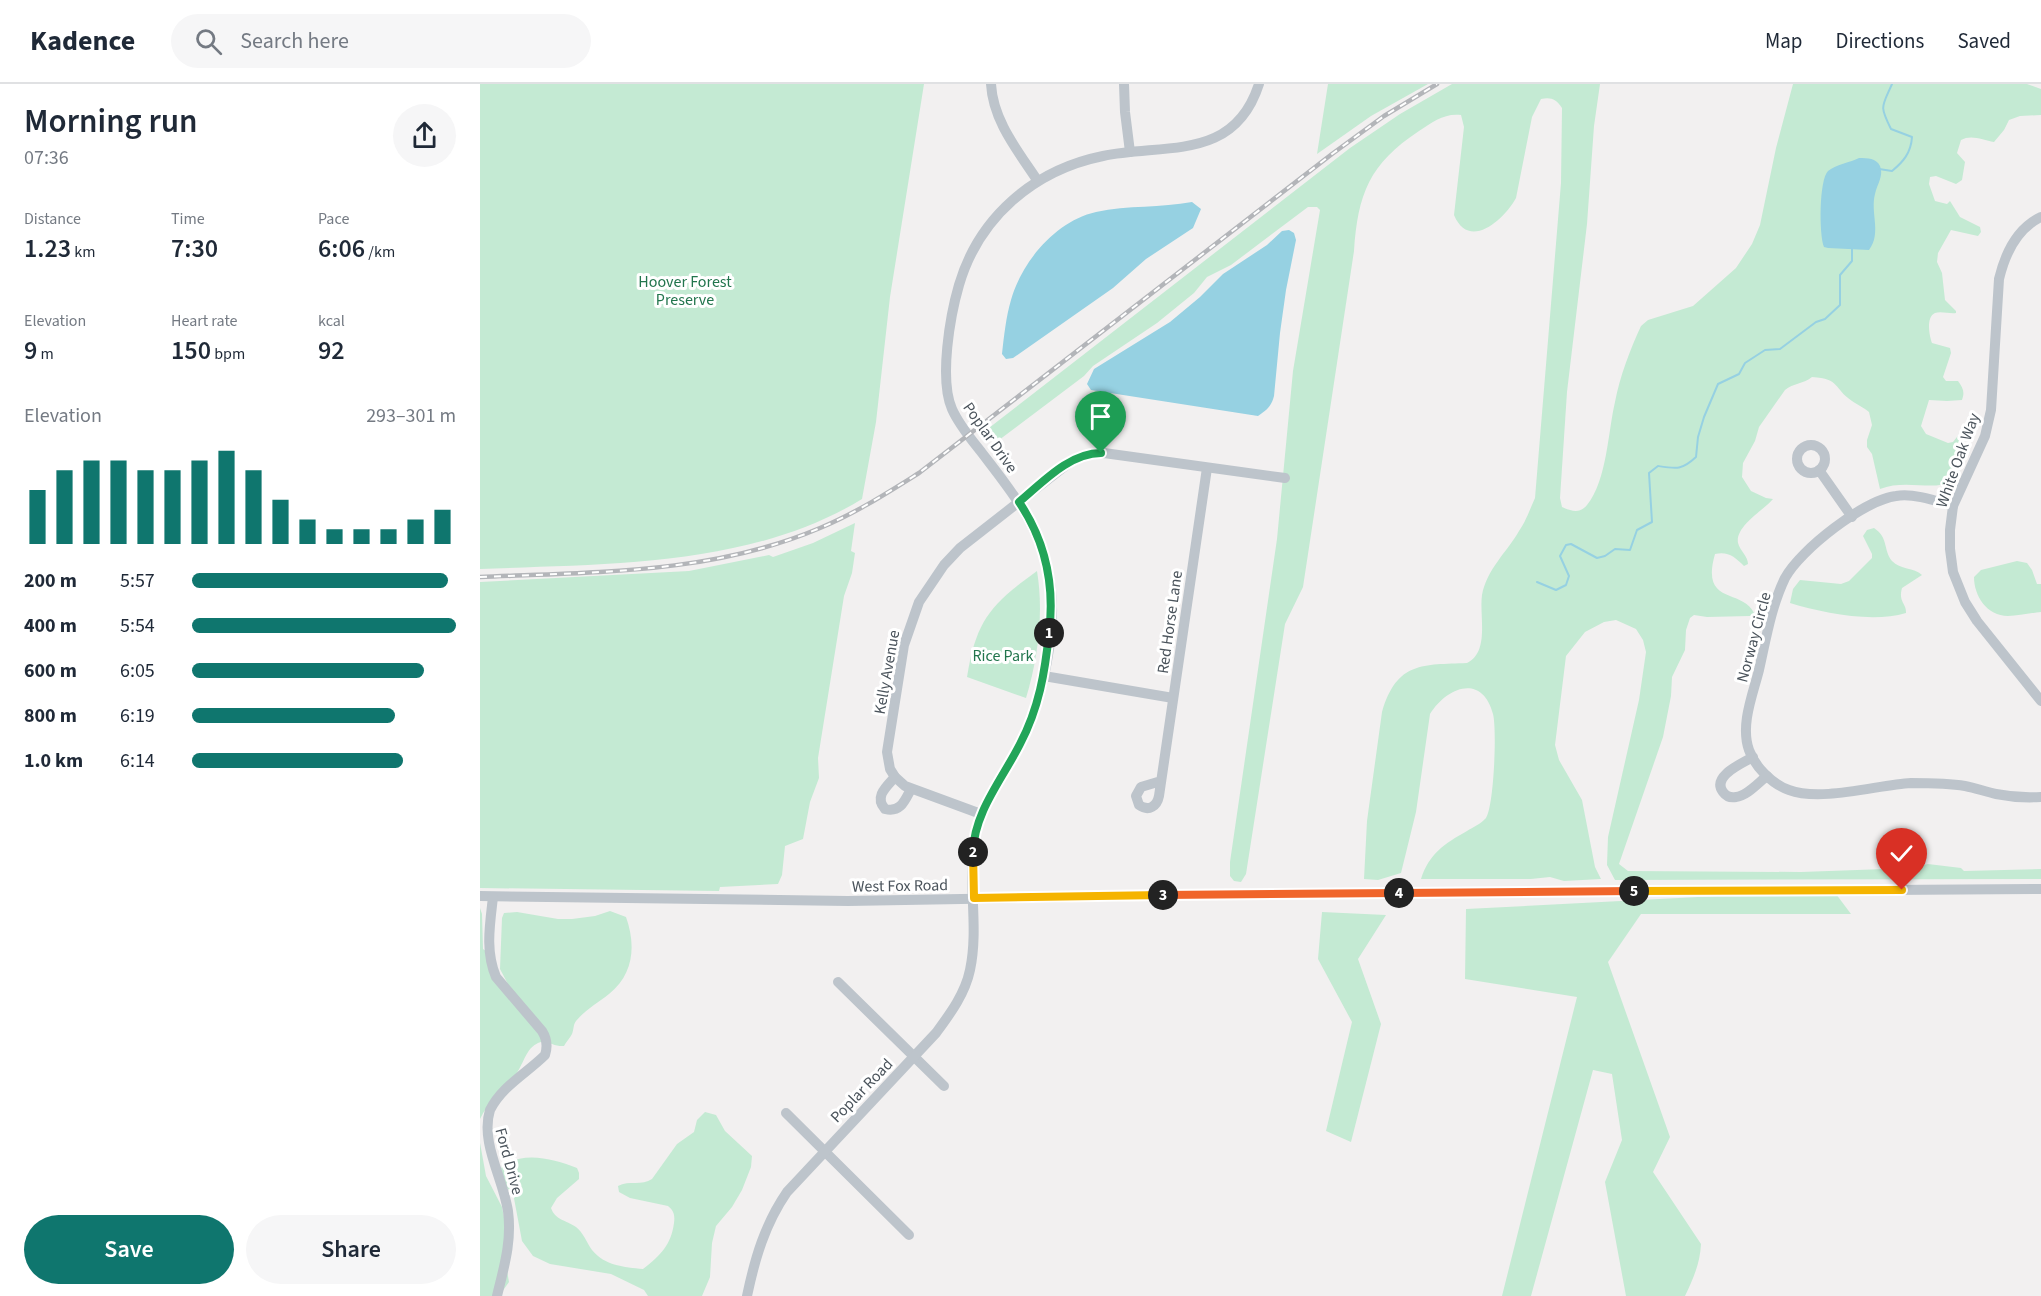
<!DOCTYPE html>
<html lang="en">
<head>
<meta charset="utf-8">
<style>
	body { margin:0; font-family:"Source Sans 3",sans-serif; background:#f6f6f7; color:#1f2937; height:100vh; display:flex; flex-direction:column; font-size:22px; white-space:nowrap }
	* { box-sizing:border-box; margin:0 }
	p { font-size:20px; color:#747a83 }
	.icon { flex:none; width:33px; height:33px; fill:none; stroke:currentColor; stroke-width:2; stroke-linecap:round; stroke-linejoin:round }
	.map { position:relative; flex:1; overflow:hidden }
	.details { display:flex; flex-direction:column; background:#fff; width:480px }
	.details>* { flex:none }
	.pin { position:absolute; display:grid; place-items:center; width:51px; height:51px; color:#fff; margin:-62px -26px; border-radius:50% 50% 50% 0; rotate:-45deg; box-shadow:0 0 6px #0007 }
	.pin .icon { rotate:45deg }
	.km { position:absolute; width:30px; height:30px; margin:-15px; border-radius:50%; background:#222; color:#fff; font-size:16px; line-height:30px; text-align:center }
	.round { display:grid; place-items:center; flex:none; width:63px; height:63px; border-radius:32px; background:#f6f6f7 }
	.summary { display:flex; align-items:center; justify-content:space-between; height:102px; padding:0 24px }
	h1 { font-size:33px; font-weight:600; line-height:45px }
	.metrics { display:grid; grid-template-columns:repeat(3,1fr); gap:9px; height:102px; padding:6px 24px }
	.metrics div { display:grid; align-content:center }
	.metrics b { font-size:26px; font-weight:600 }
	.metrics small { font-size:16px; font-weight:400 }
	.metrics p { font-size:16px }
	.chart { height:168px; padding:12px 24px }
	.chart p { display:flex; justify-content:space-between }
	.chart svg { width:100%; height:108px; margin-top:6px; stroke:#0f766e; stroke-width:6 }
	.cta { display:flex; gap:12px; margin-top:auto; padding:12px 24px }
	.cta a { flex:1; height:69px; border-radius:36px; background:#0f766e; color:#fff; font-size:24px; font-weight:600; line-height:69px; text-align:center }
	.cta a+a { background:#f6f6f7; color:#1f2937 }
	ul { padding:0 24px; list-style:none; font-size:20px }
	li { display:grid; grid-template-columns:96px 72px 1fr; align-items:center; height:45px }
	li i { height:15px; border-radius:8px; background:#0f766e }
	header { display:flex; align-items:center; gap:36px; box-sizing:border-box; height:84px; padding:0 30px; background:#fff; border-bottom:2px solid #e0e1e3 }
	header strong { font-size:28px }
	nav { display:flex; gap:33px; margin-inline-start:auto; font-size:21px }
	.search { width:420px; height:54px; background:#f6f6f7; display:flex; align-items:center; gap:15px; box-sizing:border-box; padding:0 21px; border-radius:33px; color:#747a83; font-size:22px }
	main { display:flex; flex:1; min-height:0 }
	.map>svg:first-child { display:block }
	.green { fill:#c4ead3 }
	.water { fill:#96d1e2 }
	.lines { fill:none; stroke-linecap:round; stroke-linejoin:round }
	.stream { stroke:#96d1e2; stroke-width:2 }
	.minor { stroke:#bdc4cb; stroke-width:10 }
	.rail-casing { stroke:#b3b5b9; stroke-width:4.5 }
	.rail { stroke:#fff; stroke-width:2; stroke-dasharray:7; stroke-linecap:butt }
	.split-1-casing { stroke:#fff; stroke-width:12 }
	.split-2-casing { stroke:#fff; stroke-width:12 }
	.split-3-casing { stroke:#fff; stroke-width:12 }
	.split-4-casing { stroke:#fff; stroke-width:12 }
	.split-5-casing { stroke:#fff; stroke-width:12 }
	.split-6-casing { stroke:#fff; stroke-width:12 }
	.split-1 { stroke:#22a559; stroke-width:8 }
	.split-2 { stroke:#22a559; stroke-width:8 }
	.split-3 { stroke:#f5b400; stroke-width:8 }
	.split-4 { stroke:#f0652b; stroke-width:8 }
	.split-5 { stroke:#f0652b; stroke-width:8 }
	.split-6 { stroke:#f5b400; stroke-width:8 }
	.labels { text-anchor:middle; stroke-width:6; stroke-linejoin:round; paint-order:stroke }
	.park-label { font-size:16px; fill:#22754d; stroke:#fff }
	.street-label { font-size:16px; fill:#4a535b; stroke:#fff }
</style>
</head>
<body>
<header>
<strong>Kadence</strong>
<div class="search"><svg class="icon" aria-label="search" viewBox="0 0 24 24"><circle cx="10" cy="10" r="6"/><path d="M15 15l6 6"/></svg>Search here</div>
<nav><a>Map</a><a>Directions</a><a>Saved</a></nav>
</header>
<main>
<section class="details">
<div class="summary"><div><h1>Morning run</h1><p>07:36</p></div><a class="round"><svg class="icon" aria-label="share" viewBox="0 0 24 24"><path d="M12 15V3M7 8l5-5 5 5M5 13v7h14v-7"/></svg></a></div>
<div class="metrics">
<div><p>Distance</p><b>1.23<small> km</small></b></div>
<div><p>Time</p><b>7:30</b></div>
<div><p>Pace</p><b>6:06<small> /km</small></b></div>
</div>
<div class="metrics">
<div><p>Elevation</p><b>9<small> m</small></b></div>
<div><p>Heart rate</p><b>150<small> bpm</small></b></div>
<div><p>kcal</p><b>92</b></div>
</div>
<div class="chart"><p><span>Elevation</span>293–301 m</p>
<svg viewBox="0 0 160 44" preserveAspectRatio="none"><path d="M5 44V22M15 44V14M25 44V10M35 44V10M45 44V14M55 44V14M65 44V10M75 44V6M85 44V14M95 44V26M105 44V34M115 44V38M125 44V38M135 44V38M145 44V34M155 44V30"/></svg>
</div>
<ul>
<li><b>200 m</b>5:57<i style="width:97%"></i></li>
<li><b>400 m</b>5:54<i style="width:100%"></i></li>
<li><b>600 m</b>6:05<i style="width:88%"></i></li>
<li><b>800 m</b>6:19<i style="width:77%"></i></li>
<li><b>1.0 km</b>6:14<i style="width:80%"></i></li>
</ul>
<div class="cta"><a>Save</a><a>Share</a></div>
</section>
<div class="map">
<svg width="1561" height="1212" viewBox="0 0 1561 1212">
	<rect width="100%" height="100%" fill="#f2f0f0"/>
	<g class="green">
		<path d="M0 0H444L410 213 396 338 382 415C271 483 126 480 0 485Z"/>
		<polygon points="848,0 948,0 891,32 837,70"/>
		<path d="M972 0H1120L1114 42 1107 140 1087 308 1080 414 1082 423C1091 427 1100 430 1107 421 1127 397 1128 347 1135 318 1140 292 1150 266 1161 242L1168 236 1213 222 1256 184 1272 160 1280 141 1296 64 1313 0H1547L1561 5V31L1540 32 1529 36 1524 46 1514 58C1503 56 1491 50 1481 56L1477 69 1485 78 1482 96 1476 100 1456 92 1450 93 1449 100 1455 117 1467 120 1470 117 1480 133 1500 143 1501 148 1498 152 1471 146 1458 169 1457 178 1462 189 1465 216 1476 227V229C1470 230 1461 227 1455 229 1446 233 1449 251 1452 259L1470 264 1471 269 1463 293 1466 297H1478C1483 304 1485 308 1482 316L1467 317 1449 316 1441 342 1446 350 1468 359 1473 358 1488 339 1490 341 1470 398C1453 407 1425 395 1400 405L1392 370 1387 363V356L1392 341 1389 328C1383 323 1378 321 1372 317 1353 304 1361 295 1332 293 1324 300 1313 299 1305 306L1279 343 1275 357 1263 379 1262 393 1271 407 1286 414 1293 415C1284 426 1255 442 1258 459 1260 467 1268 472 1268 480L1264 482C1255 473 1248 467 1235 470 1220 522 1263 504 1274 529L1270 532 1227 533 1214 531 1210 534 1206 546 1205 566 1192 593 1191 612 1183 653 1139 780 1148 787 1321 788 1433 784 1448 780 1481 784 1484 787 1561 785V795L1135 796 1127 781 1128 753 1159 616 1166 568 1163 556 1156 545 1136 536 1124 538 1105 548 1086 572 1075 661 1079 676 1102 716 1115 783 1121 795 1084 797 1070 793 1051 795H941C949 770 964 760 987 747 993 743 1001 740 1006 734 1014 722 1017 645 1013 630 1002 589 967 603 950 630L936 728 921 789 898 796 884 795 887 737 902 628C917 577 943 581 987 579 1010 568 999 531 1002 511 1007 485 1027 468 1039 447 1046 437 1050 425 1055 414L1081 99 1082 24C1076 15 1071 13 1061 15L1052 33 1036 114C1024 136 989 167 974 131L984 43 981 31C964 29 953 38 939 47 889 80 878 110 874 167L823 503 805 540 766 790 761 798 754 797 750 792V778L797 455 813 287 840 126 837 123H828L751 181 727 193 714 209 677 239 613 282 604 292 515 359 505 347 870 64 920 30Z"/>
		<polygon points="375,439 371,467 375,469 372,489 364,512 338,674 339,694 330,718 323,755 305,762 302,791 298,800 240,803 239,807 0,804 0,498 209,487 289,471 293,473 333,459"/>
		<path d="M1394 444C1409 454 1403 466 1412 477 1420 486 1434 483 1442 491L1422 504C1418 518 1427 520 1426 529 1392 539 1343 529 1310 519L1313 505 1320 496 1361 500 1369 497 1392 474V470L1383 452 1387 446Z"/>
		<path d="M1537 477 1547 479 1552 486 1557 500H1561V528C1550 529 1538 532 1528 532 1507 532 1494 512 1494 493L1501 486Z"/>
		<path d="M557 487C564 529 558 574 546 614L487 593C496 536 511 520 557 487Z"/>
		<path d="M1353 806 1371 830H1161L1128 878 1190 1053 1173 1088 1221 1160C1220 1180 1213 1195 1205 1212H1146L1125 1098 1142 1056 1132 990 1113 986 1051 1212H1022L1097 913 985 895 986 825Z"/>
		<path d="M0 824 2 830 3 865 6 867 7 874 31 906 20 885 22 834 24 829 37 828 78 835H92L115 832 130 827 146 833C156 861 154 890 129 910 118 919 106 925 96 937 93 941 94 945 92 950 90 954 86 958 84 962 76 963 68 957 61 958 47 962 45 976 38 987 27 1005 10 1014 0 1035Z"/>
		<polygon points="842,828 906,831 878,875 901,940 871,1058 846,1047 872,938 838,875"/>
		<path d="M225 1028 236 1031 245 1047 272 1072 271 1083 262 1106 252 1123 236 1142 232 1159 230 1193 222 1212H168L164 1206 131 1190 70 1180 53 1172 42 1157 33 1109 23 1101 21 1084C42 1066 73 1075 97 1084L99 1089V1095L77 1114 71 1124C75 1136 86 1136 96 1143 103 1148 107 1159 112 1166 125 1182 144 1183 163 1185 181 1171 191 1161 194 1139 195 1131 194 1127 188 1122L150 1114 139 1108 138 1102C149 1096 162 1102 172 1095L197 1060 214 1048 217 1036Z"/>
		<polygon points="0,1059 6,1092 22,1123 28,1153 25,1175 29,1198 19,1212 0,1212"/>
	</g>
	<g class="water">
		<path d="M1379 74C1388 74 1396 74 1400 82 1404 92 1397 100 1395 110 1390 129 1402 149 1389 166L1348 164 1344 163C1339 151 1339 96 1348 87 1355 81 1371 78 1379 74Z"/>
		<path d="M712 118 721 125 713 144 666 175 633 204 533 274 526 275 522 270C524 252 526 233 531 216 542 177 576 137 616 128 648 121 681 124 712 118Z"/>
		<path d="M809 146 814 149 816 156 806 206 800 249 794 312C791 323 787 326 778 332L611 306 607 300 614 285 690 238 720 213 743 190 787 161 802 147Z"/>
	</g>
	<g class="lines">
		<g class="stream">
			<path d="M1399 85 1412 87C1423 78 1431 69 1432 53L1411 45C1399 21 1402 23 1412 0"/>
			<path d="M1057 498 1076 506 1086 501 1089 492 1080 472 1086 461 1091 460 1117 474 1125 472 1135 465 1150 466 1157 446 1172 438 1169 389 1178 382C1197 385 1202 386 1216 373L1218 353 1224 333 1238 300 1259 290 1265 279 1285 266 1300 265 1336 238 1345 235 1360 221V191L1372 177V165"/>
		</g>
		<g class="minor">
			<path d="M511 0C513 37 538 67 557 96"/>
			<polyline points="644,0 645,28 650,68"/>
			<path d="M1561 133C1536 145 1525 170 1519 195L1511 326 1505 352 1473 422 1470 446V465L1473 488 1485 518 1497 537 1561 617"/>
			<circle cx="1331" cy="375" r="14"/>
			<polyline points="1339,386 1372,433"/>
			<path d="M1473 422C1456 417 1434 409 1416 412 1384 416 1320 466 1305 494 1291 523 1286 555 1279 586 1273 610 1260 641 1269 666 1275 683 1292 700 1309 706 1341 718 1397 701 1431 699 1449 699 1468 699 1485 702 1496 704 1506 708 1516 710 1531 713 1546 714 1561 713"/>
			<polyline points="564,592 693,614"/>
			<path d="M1273 673C1263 679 1231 692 1243 708 1246 712 1251 714 1256 713 1267 712 1279 698 1287 692"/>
			<path d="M415 693C406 703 394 713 405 725 421 729 425 716 431 705"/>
			<path d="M681 697 661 703 656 712 659 721C669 728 677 722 679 712L727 384"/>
			<path d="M501 730 425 702 415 693 410 685 407 668 424 561 439 518 464 481 480 464 585 382C599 373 608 369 624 369L805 394"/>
			<polyline points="0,812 368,817 758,810 1561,805"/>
			<path d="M13 813C10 840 5 867 16 893L62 947C67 955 68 962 65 971 47 989 22 1002 10 1026 0 1058 23 1094 28 1127 32 1157 24 1183 17 1212"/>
			<polyline points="358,898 464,1002"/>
			<polyline points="306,1029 429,1151"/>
			<path d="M267 1212C275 1174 285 1140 307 1108L456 949C470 930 485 910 490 886 500 839 485 790 497 743 505 714 525 689 538 663 563 618 580 539 568 488 558 439 532 408 502 369 491 355 479 341 472 325 459 295 470 232 479 201 499 133 554 86 623 72 685 59 754 78 779 0"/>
		</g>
		<g class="rail-casing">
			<path id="rail" d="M0 493C115 488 232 490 340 444 376 429 407 409 439 389L852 70 904 32 957 0"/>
		</g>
		<use href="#rail" class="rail"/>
	</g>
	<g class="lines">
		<g class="split-1-casing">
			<path id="split-1" d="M569 549C575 501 566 458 539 418 562 399 589 369 621 369"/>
		</g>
		<g class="split-2-casing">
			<path id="split-2" d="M493 768C494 728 523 694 540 660 559 624 565 588 569 549"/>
		</g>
		<g class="split-3-casing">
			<polyline id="split-3" points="493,768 494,814 683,811"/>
		</g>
		<g class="split-4-casing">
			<polyline id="split-4" points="683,811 919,809"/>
		</g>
		<g class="split-5-casing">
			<polyline id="split-5" points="919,809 1154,807"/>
		</g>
		<g class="split-6-casing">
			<polyline id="split-6" points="1154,807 1422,806"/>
		</g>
		<use href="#split-1" class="split-1"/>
		<use href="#split-2" class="split-2"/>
		<use href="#split-3" class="split-3"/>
		<use href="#split-4" class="split-4"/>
		<use href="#split-5" class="split-5"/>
		<use href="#split-6" class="split-6"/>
	</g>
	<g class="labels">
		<g class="park-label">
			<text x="205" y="203">Hoover Forest<tspan x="205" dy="18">Preserve</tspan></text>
			<text x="523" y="577">Rice Park</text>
		</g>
		<g class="street-label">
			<text transform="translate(511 353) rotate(55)" y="6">Poplar Drive</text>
			<text transform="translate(1477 376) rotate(-70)" y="6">White Oak Way</text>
			<text transform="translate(689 538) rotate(-82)" y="6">Red Horse Lane</text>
			<text transform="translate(1273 553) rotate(-75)" y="6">Norway Circle</text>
			<text transform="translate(406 588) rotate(-80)" y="6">Kelly Avenue</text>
			<text transform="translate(420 801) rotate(-1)" y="6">West Fox Road</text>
			<text transform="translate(381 1006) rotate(-46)" y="6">Poplar Road</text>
			<text transform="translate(30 1077) rotate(75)" y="6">Ford Drive</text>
		</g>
	</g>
</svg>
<div class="pin" style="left:621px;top:369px;background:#1e9e55"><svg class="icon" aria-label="arrive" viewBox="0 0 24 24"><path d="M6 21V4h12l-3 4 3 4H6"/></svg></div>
<div class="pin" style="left:1422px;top:806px;background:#d93025"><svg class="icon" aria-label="check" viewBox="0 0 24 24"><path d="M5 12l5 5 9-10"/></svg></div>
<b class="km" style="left:569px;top:549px">1</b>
<b class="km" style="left:493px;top:768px">2</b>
<b class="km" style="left:683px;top:811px">3</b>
<b class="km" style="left:919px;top:809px">4</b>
<b class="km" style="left:1154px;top:807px">5</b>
</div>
</main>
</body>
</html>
